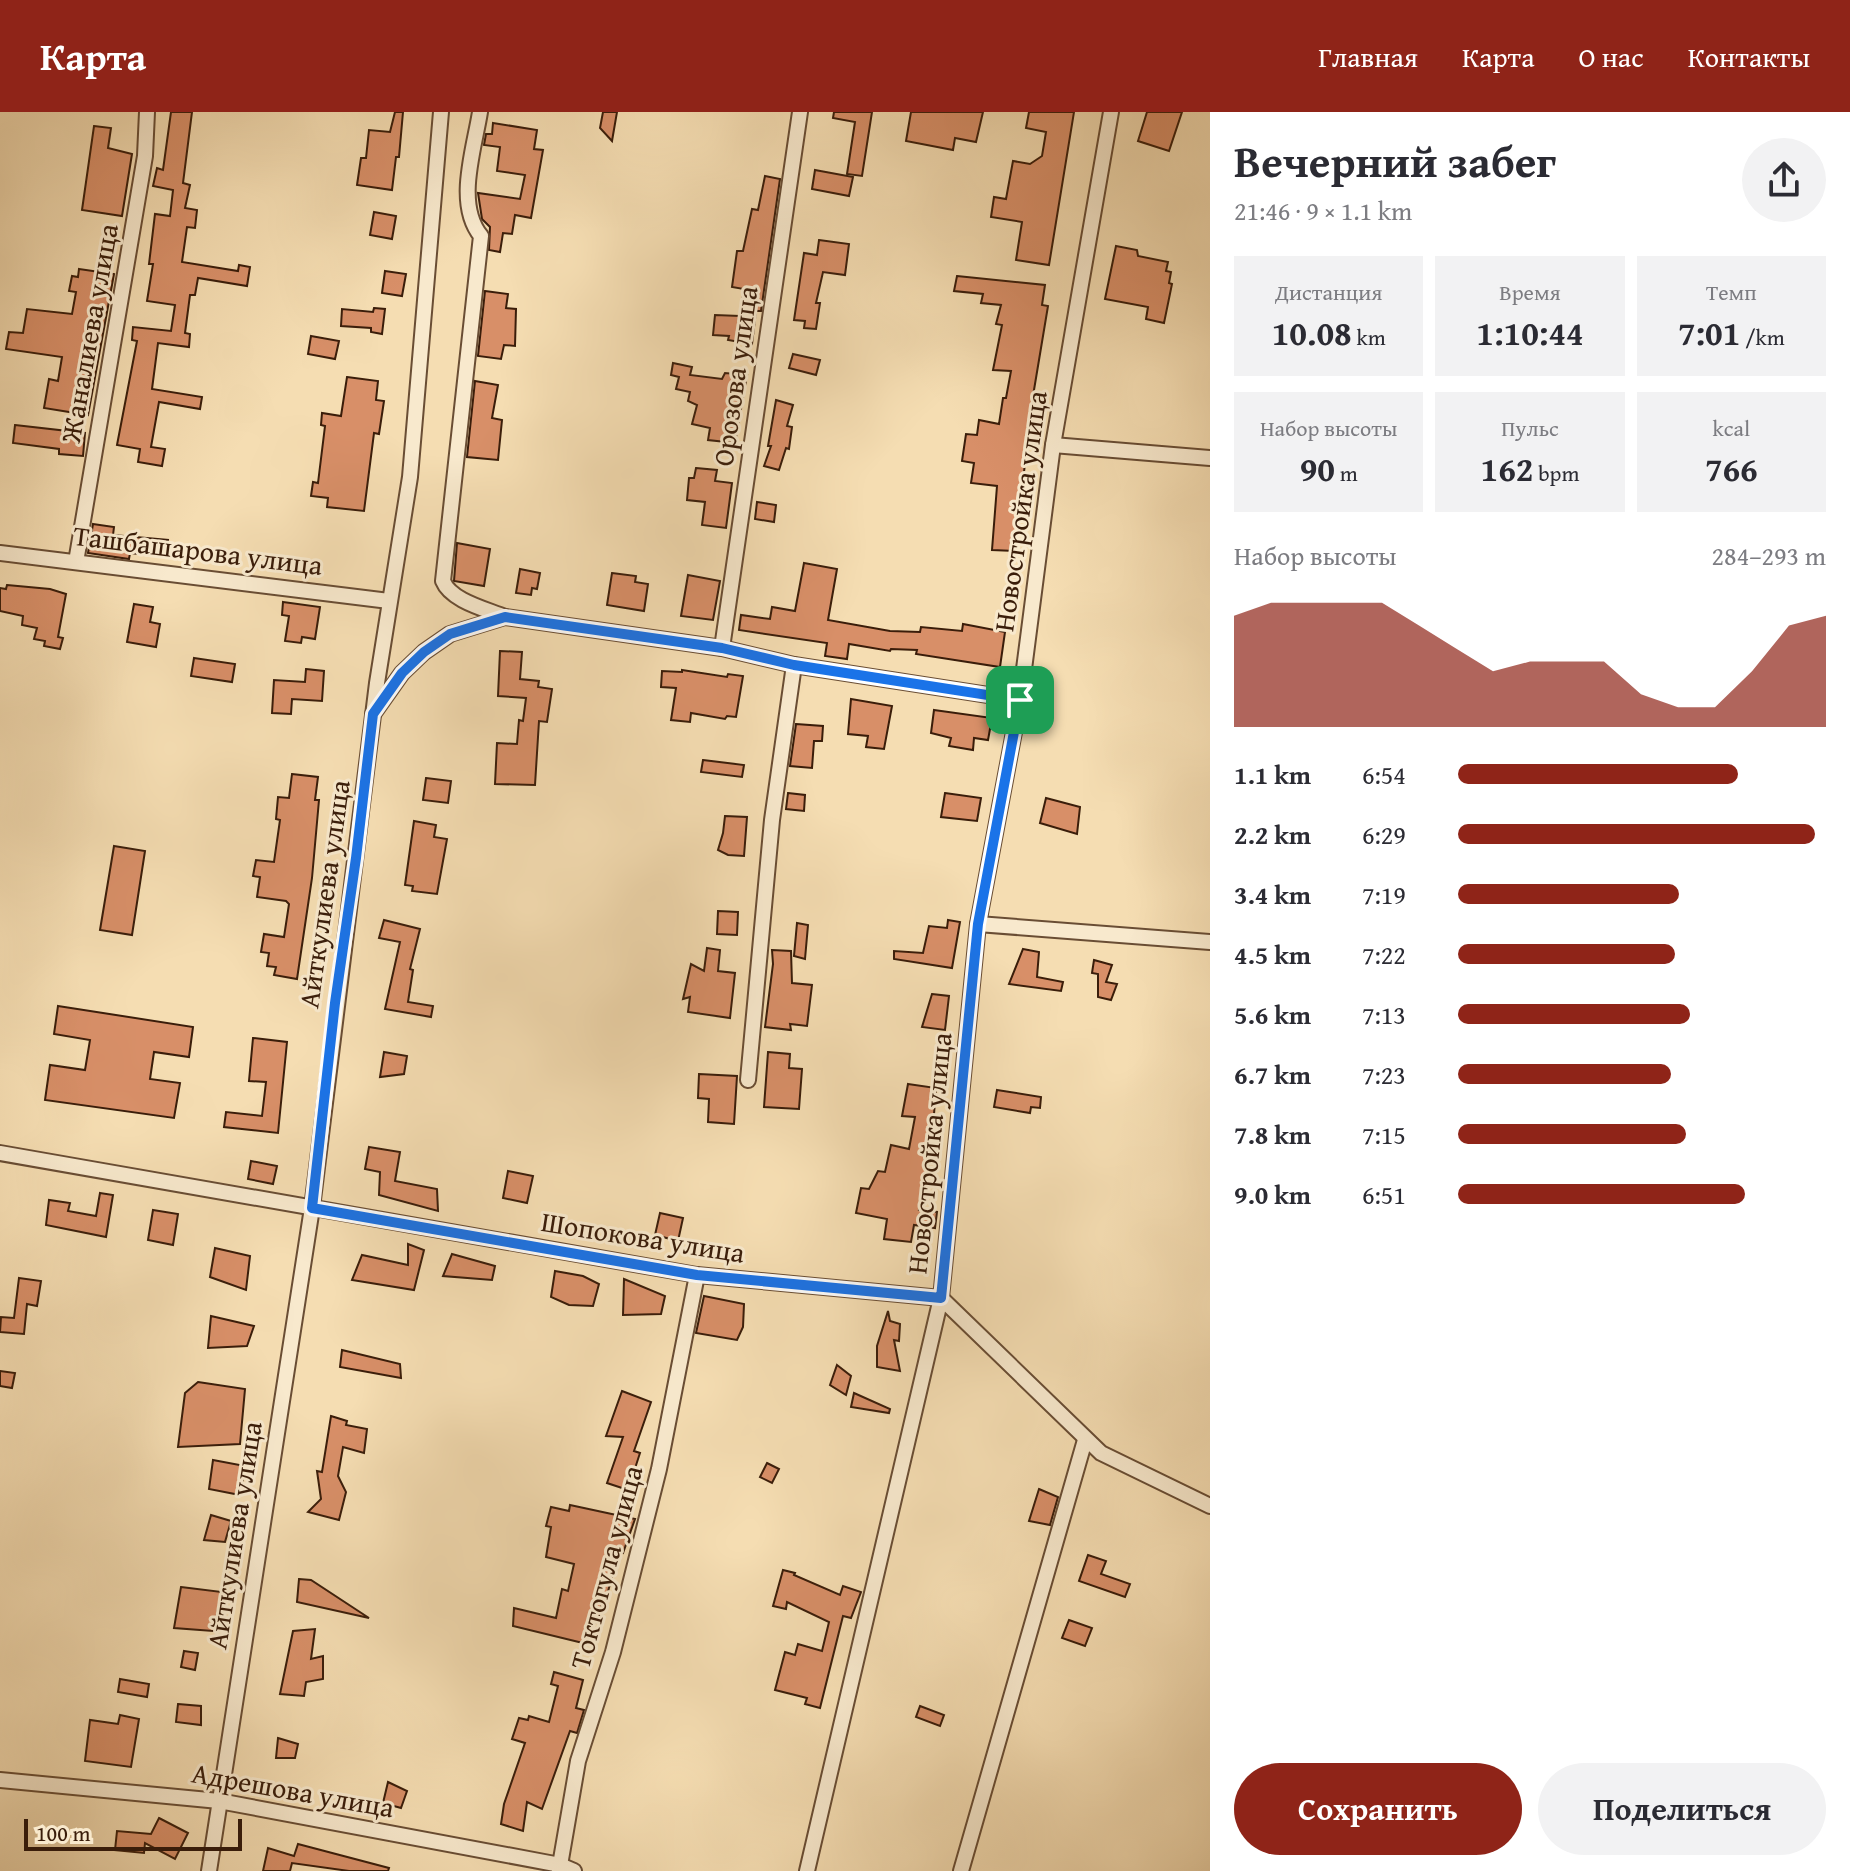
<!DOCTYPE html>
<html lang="ru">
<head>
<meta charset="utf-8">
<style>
	body { margin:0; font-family:"Gentium Book Plus",serif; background:#f2f2f3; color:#2b2b33; height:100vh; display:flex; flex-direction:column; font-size:30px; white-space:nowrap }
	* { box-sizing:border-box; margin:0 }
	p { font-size:26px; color:#7c7c81 }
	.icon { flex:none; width:44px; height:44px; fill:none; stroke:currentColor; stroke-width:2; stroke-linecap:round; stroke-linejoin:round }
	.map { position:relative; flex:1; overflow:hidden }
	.drawer { display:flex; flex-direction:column; background:#fff; width:640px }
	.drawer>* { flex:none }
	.scale { position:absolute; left:24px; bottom:20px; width:218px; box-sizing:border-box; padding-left:8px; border:4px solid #3a1d0a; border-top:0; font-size:22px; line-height:28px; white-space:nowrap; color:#3a1d0a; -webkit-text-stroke:6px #f8e9cd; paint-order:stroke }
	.pin { position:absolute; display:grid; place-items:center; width:68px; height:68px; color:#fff; margin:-34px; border-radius:16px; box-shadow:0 4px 12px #0006 }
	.round { display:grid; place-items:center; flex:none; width:84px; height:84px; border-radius:42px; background:#f2f2f3 }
	.overview { display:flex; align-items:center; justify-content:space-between; height:136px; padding:0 24px }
	h1 { font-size:44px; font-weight:700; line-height:60px }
	.metrics { display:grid; grid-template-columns:repeat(3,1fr); gap:12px; height:136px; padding:8px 24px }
	.metrics div { display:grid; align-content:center; border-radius:0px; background:#f2f2f3; text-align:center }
	.metrics b { font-size:34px; font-weight:700 }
	.metrics small { font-size:22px; font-weight:400 }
	.metrics p { font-size:22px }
	.chart { height:224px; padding:16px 24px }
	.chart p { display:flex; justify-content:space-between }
	.chart svg { width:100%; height:144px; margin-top:8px; fill:#8f2418; opacity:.7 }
	.button { display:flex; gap:16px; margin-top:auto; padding:16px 24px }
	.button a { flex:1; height:92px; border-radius:48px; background:#8f2418; color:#fff; font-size:32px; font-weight:700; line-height:92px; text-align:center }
	.button a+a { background:#f2f2f3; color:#2b2b33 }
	ul { padding:0 24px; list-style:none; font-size:26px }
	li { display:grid; grid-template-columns:128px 96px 1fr; align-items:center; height:60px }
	li i { height:20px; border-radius:10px; background:#8f2418 }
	header { display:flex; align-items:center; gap:48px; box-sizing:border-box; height:112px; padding:0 40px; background:#8f2418; color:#fff }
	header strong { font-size:38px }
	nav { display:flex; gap:44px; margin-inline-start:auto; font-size:28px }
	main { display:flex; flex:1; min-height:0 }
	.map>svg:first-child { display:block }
	.building { fill:#d88f68; stroke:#3a1d0a; stroke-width:2 }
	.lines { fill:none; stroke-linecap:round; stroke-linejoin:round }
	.minor-casing { stroke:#694d34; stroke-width:18 }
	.minor { stroke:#f8e9cd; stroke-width:14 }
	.route-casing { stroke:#fff; stroke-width:16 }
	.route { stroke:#1a73e8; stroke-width:10 }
	.labels { text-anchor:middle; stroke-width:6; stroke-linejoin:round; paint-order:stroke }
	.street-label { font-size:28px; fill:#3a1d0a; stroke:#f8e9cd }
</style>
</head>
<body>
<header>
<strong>Карта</strong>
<nav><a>Главная</a><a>Карта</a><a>О нас</a><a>Контакты</a></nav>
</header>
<main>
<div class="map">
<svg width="1210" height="1759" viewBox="0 0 1210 1759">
	<rect width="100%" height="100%" fill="#f5ddb2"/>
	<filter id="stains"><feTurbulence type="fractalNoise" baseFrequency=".0025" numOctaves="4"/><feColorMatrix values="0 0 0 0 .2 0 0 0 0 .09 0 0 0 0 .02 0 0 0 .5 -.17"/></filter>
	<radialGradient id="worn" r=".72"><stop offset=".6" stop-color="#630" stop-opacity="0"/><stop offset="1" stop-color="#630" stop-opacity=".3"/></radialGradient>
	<g class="building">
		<polygon points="171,0 192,0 183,71 190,73 185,96 197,98 195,116 187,115 182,150 238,159 239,153 250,155 247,174 198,166 195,183 190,183 185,221 190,222 189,235 158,231 152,277 202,285 200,297 159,290 151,335 165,337 162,354 138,350 140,337 117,333 137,229 132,228 133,215 171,219 175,193 147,189 153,152 149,152 155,102 170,104 173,78 153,74 157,56 163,58"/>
		<polygon points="395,0 403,0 399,45 396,45 392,78 357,73 361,46 366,46 369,18 390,20"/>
		<polygon points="603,0 617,0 612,29 600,16"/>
		<polygon points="834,0 872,0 862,64 847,62 855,10 833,6"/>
		<polygon points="911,0 983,0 976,30 955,26 953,38 906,29"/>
		<polygon points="1029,0 1074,0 1049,153 1016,148 1022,110 991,105 994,85 1006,87 1013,49 1030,52 1042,44 1046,20 1026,16"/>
		<polygon points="1147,0 1182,0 1169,39 1138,29"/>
		<polygon points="493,11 537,18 534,37 543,38 531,106 515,103 512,122 503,121 500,140 489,138 490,115 482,107 478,81 520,87 525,63 497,59 500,35 484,33 486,22 492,22"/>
		<polygon points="94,14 111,16 108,36 132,42 122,104 82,98"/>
		<polygon points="815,58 853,65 849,84 812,77"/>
		<polygon points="765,64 780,67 761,199 756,199 752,232 728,228 729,224 713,223 715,203 740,204 744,177 732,175 737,139 743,139 752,97 758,98"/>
		<polygon points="374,100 396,104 392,127 370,123"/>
		<polygon points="819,128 849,132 845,163 823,160 816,191 820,191 816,217 804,216 805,209 794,208 804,141 817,143"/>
		<polygon points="1116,134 1137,138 1138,144 1168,150 1166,159 1171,160 1169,171 1172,172 1164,211 1146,207 1148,195 1105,187"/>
		<polygon points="79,157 114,162 88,303 44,296 49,267 58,269 62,245 6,237 9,220 23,221 27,197 72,202 76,180 69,179 72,164 78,165"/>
		<polygon points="385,159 406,162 402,184 382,181"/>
		<polygon points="957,164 1045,173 1042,193 1048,194 1032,290 1015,439 992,438 997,374 971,371 974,351 962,349 966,322 977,323 979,308 999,312 1003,286 1006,286 1011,259 993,258 1002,213 996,212 1001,193 981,191 983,182 954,179"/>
		<polygon points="485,179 508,182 506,196 516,197 515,234 504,233 501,247 478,244"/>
		<polygon points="374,196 385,197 382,222 371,220 371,216 341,214 342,197 373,200"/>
		<polygon points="311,224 339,229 335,247 308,242"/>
		<polygon points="793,242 820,248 816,263 789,256"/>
		<polygon points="673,251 692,255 690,263 722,267 725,261 747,263 735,331 708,328 710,316 692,312 697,293 688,289 690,280 676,277 679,265 671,263"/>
		<polygon points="347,265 378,269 376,288 384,289 379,322 374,321 364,399 327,395 328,386 311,384 313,370 318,371 325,314 321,313 322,301 341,304"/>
		<polygon points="475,269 498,273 492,306 502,308 498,348 467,345"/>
		<polygon points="776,288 793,293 787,314 792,315 789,337 786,336 779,358 764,354 771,334 768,334"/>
		<polygon points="15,313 85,321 83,344 59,342 59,337 13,331"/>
		<polygon points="696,356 717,358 715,369 732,371 726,416 702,413 705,390 687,388 689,366 694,366"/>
		<polygon points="757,390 776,393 774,410 755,407"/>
		<polygon points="93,412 114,415 113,423 168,428 166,445 130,441 129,447 88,441"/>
		<polygon points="457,431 490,437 484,474 454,469"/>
		<polygon points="804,451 837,457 828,508 890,519 920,520 921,515 962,519 963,512 1005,520 1000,555 916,542 917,538 891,537 890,539 849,532 847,547 825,544 827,531 739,518 741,503 770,507 772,495 795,499"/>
		<polygon points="520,457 540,461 537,477 532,476 531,483 516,481"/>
		<polygon points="612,461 636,464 635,470 648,472 644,499 607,493"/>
		<polygon points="688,463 720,469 713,508 681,504"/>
		<polygon points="7,473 50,477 66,482 58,525 63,526 60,537 44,534 45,529 34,527 37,516 22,513 23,504 0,499 0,476 6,477"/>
		<polygon points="283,490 320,495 315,527 302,525 301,531 285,529 289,504 282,503"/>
		<polygon points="134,492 153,495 150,510 160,512 156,535 127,530"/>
		<polygon points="500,539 522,540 520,567 539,569 538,575 552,577 547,610 539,609 535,673 495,672 497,631 517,632 519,608 523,609 526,586 498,584"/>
		<polygon points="194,546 235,552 232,570 191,564"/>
		<polygon points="306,557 324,559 322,589 292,587 291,602 272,601 274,568 305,570"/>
		<polygon points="682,558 727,565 728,562 743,564 736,605 727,604 725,607 691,601 690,610 671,608 676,576 661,575 662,559 682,560"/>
		<polygon points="851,587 892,594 884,637 866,635 868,624 848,622"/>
		<polygon points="934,598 992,606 988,628 974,626 973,638 949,634 951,626 931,621"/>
		<polygon points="796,612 823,614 822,629 814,629 812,656 790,654"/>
		<polygon points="703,648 744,653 742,665 701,660"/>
		<polygon points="292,662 318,665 315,688 319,688 312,766 297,867 274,863 276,855 267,854 269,841 261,840 264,822 284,825 289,792 286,789 257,785 260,765 253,764 256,748 274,750 280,708 276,707 278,685 289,686"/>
		<polygon points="426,666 451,669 448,691 423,688"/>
		<polygon points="788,681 805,683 804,699 786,697"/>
		<polygon points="945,681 981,686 977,709 941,705"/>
		<polygon points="1046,686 1080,695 1077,722 1040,711"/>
		<polygon points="725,704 747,705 744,744 728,743 718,738 723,721"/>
		<polygon points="414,709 436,713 434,725 447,727 437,782 412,779 413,774 405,773"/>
		<polygon points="114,734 145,739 132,823 100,818"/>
		<polygon points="718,799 738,800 737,823 717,822"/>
		<polygon points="384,808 420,817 410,857 413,858 408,890 433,894 431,905 385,897 400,830 379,826"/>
		<polygon points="948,808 960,810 952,856 894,847 894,839 923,841 929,814 947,816"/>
		<polygon points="797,811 808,813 805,847 794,844"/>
		<polygon points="707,836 720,838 718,859 735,861 730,906 688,900 690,885 683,887 691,852 704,859"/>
		<polygon points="1023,837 1039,840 1037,865 1063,870 1061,879 1009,872"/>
		<polygon points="772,838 791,839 792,871 812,873 807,914 790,912 791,918 765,915 773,852"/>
		<polygon points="1094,848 1112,853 1106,870 1117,872 1111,888 1098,885 1098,862 1092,861"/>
		<polygon points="932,882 949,884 945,918 922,915"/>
		<polygon points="58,894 193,915 189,945 154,940 150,967 180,971 174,1006 45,988 50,953 85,958 90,928 54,922"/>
		<polygon points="253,926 287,930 278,1021 224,1015 226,1000 262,1004 266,970 249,969"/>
		<polygon points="384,940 407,944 404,962 380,965"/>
		<polygon points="768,940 790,942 789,956 802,957 799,997 764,995"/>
		<polygon points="699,962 737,964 734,1012 708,1010 709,987 698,986"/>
		<polygon points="908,972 936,976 931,1041 919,1098 937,1100 935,1116 914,1113 911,1130 884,1127 887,1107 856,1101 861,1076 869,1077 878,1059 885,1060 891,1033 909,1037 915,1005 902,1004"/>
		<polygon points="997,978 1041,985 1040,996 1031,995 1030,1001 994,995"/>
		<polygon points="369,1035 400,1040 395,1069 437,1077 438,1099 379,1083 380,1060 365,1057"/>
		<polygon points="251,1049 277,1054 273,1072 248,1067"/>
		<polygon points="508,1059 533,1064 527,1091 503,1086"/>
		<polygon points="100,1081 113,1083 106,1125 46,1113 49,1088 70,1091 68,1099 96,1104"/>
		<polygon points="153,1098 178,1102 173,1133 148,1128"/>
		<polygon points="660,1101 683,1106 678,1129 655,1123"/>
		<polygon points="408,1132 424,1138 414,1178 352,1168 362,1143 408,1153"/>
		<polygon points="215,1136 250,1144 246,1178 210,1165"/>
		<polygon points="452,1142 495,1154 492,1168 443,1164"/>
		<polygon points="555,1159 583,1164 599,1172 593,1194 569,1193 551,1185"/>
		<polygon points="19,1166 41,1169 37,1194 27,1192 24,1222 0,1220 1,1205 14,1206"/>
		<polygon points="624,1167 665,1184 661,1202 623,1203"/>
		<polygon points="704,1184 744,1192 743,1215 737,1228 696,1221"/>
		<polygon points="888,1199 890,1209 900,1212 899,1229 894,1228 900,1259 877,1255 877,1234"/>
		<polygon points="211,1204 254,1214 247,1234 208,1236"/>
		<polygon points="342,1238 400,1252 401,1266 340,1255"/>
		<polygon points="837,1253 851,1264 846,1283 830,1273"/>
		<polygon points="0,1259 15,1261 12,1276 0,1274"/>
		<polygon points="198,1270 245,1277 240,1332 178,1335 185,1281"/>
		<polygon points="622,1279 651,1290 634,1339 640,1341 628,1378 607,1371 623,1325 606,1324"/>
		<polygon points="854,1281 890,1297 889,1301 851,1295"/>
		<polygon points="331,1304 347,1309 346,1313 367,1317 364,1341 343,1335 338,1364 346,1380 339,1408 308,1400 321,1387 317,1359 322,1360"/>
		<polygon points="213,1348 245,1354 240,1383 209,1377"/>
		<polygon points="767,1351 779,1357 772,1371 760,1365"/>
		<polygon points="1039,1377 1058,1385 1050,1413 1029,1409"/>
		<polygon points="570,1393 635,1407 623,1441 619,1440 607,1483 603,1483 598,1511 592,1510 587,1532 513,1514 514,1496 556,1506 562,1477 568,1479 574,1452 546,1445 551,1415 546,1414 551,1395 569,1399"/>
		<polygon points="211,1403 231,1409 225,1430 204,1428"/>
		<polygon points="1088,1443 1106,1449 1101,1462 1130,1472 1125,1485 1079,1469"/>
		<polygon points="783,1458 795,1461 794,1463 840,1483 843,1474 861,1480 851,1506 843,1504 820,1596 805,1592 807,1586 775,1578 785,1540 795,1543 798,1532 822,1539 829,1510 787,1490 786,1497 773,1494"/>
		<polygon points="299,1467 311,1468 369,1506 297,1490"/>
		<polygon points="181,1475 222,1480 213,1519 174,1516"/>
		<polygon points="1069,1508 1092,1516 1085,1534 1062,1526"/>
		<polygon points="315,1517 311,1547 323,1544 323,1567 306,1570 304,1584 280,1582 293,1519"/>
		<polygon points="184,1539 198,1541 195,1558 181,1555"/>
		<polygon points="554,1560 583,1568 576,1596 584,1598 577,1621 570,1619 542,1697 527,1690 523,1719 501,1712 504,1692 525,1631 512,1627 519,1606 528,1608 529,1604 549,1610 558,1574 551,1572"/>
		<polygon points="120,1567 149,1572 147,1585 118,1580"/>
		<polygon points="178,1592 201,1594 201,1613 176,1610"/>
		<polygon points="920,1594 944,1603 940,1614 916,1605"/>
		<polygon points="120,1603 139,1607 131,1655 85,1649 90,1608 118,1612"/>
		<polygon points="278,1626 298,1632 295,1646 276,1646"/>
		<polygon points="388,1670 407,1679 401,1696 383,1691"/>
		<polygon points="159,1706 188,1721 175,1747 145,1731 144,1741 115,1738 117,1719 151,1722"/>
		<polygon points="298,1732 389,1756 388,1759 349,1759 292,1751 290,1759 263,1759 268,1736 294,1744"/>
	</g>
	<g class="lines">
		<g class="minor-casing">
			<g id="minor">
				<path d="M480 0C474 38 455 92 481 124L443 469C451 489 486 497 505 505"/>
				<polyline points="1053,333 1210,346"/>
				<polyline points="0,441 389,489"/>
				<polyline points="76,450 145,44 147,0"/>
				<polyline points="722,536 800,0"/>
				<polyline points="373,602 402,561 424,540 450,522 505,505 722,536 794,553 1020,588"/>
				<polyline points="978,812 1210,830"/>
				<polyline points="748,968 772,708 794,553"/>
				<polyline points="0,1041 697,1163 941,1186 1101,1341 1210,1394"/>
				<polyline points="0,1668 219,1689 560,1753 574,1759"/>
				<polyline points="209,1759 312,1096 377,571 410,365 441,0"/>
				<polyline points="559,1759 578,1649 613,1540 659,1357 697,1163"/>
				<polyline points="807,1759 941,1186 978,812 1020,588 1053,333 1111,0"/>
				<polyline points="961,1759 1085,1328"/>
			</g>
		</g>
		<use href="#minor" class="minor"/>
	</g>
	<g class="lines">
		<g class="route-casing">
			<polygon id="route" points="505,505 722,536 794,553 1020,588 978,812 941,1186 697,1163 312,1096 335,891 356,746 373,602 402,561 424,540 450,522"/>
		</g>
		<use href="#route" class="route"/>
	</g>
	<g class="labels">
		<g class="street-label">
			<text transform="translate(89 221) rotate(-80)" y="10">Жаналиева улица</text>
			<text transform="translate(735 264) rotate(-82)" y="10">Орозова улица</text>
			<text transform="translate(1020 399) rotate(-82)" y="10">Новостройка улица</text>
			<text transform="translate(198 438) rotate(7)" y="10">Ташбашарова улица</text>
			<text transform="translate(324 782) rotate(-82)" y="10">Айткулиева улица</text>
			<text transform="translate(929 1041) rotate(-84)" y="10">Новостройка улица</text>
			<text transform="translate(643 1125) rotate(9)" y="10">Шопокова улица</text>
			<text transform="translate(234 1423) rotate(-81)" y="10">Айткулиева улица</text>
			<text transform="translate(606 1455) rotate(-75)" y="10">Токтогула улица</text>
			<text transform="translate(293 1678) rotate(10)" y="10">Адрешова улица</text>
		</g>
	</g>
	<rect width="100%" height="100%" filter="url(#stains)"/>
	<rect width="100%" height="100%" fill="url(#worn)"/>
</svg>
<div class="scale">100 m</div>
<div class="pin" style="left:1020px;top:588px;background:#1e9e55"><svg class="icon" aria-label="arrive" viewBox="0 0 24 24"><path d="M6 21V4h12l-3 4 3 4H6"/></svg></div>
</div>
<section class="drawer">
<div class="overview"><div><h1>Вечерний забег</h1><p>21:46 · 9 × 1.1 km</p></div><a class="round"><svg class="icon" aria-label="share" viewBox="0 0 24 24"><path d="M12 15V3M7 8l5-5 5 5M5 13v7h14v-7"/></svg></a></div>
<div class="metrics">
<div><p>Дистанция</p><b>10.08<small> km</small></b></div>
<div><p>Время</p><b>1:10:44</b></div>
<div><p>Темп</p><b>7:01<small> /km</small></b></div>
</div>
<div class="metrics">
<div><p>Набор высоты</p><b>90<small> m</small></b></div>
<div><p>Пульс</p><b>162<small> bpm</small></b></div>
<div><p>kcal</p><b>766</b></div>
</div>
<div class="chart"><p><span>Набор высоты</span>284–293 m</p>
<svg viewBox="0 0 160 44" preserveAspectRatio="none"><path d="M0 44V10L10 6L20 6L30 6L40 6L50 13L60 20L70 27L80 24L90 24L100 24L110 34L120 38L130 38L140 27L150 13L160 10V44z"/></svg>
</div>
<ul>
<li><b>1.1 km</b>6:54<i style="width:76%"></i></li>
<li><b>2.2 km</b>6:29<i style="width:97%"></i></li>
<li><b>3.4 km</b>7:19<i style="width:60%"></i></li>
<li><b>4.5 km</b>7:22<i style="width:59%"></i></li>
<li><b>5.6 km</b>7:13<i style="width:63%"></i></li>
<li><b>6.7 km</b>7:23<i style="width:58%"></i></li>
<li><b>7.8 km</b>7:15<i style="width:62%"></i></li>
<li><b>9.0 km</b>6:51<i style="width:78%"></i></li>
</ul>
<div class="button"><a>Сохранить</a><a>Поделиться</a></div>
</section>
</main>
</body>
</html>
